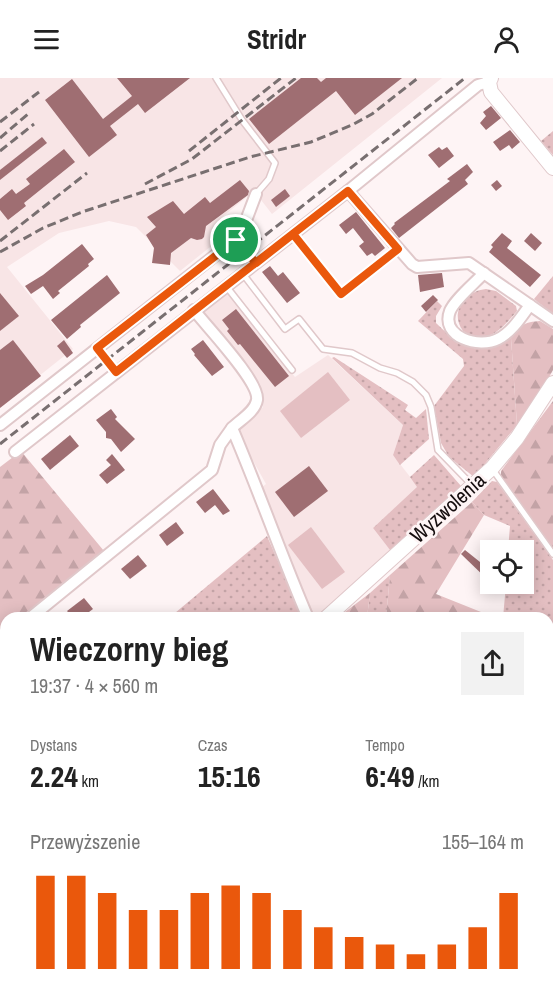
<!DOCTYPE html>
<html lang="pl">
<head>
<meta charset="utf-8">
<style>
	body { margin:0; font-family:"Archivo Narrow",sans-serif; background:#f2f2f2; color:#222; height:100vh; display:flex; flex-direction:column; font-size:22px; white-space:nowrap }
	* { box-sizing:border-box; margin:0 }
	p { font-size:20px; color:#767676 }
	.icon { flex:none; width:33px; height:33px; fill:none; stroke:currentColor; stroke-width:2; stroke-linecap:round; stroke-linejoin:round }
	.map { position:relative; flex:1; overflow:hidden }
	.drawer { position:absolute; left:0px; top:534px; width:554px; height:386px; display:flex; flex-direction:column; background:#fff; border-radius:18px 18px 0 0; box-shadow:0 3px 15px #0003 }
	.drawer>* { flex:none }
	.tools { position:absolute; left:480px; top:462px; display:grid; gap:12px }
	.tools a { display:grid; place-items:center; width:54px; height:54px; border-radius:0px; background:#fff; box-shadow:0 3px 15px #0003; font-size:30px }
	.pin { position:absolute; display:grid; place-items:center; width:51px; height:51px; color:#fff; margin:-26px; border:3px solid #fff; border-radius:50%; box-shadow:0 2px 6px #0007 }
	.round { display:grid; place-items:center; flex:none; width:63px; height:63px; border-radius:0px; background:#f2f2f2 }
	.summary { display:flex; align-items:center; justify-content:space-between; height:102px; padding:0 30px }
	h1 { font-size:33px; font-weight:700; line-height:45px }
	.stats { display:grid; grid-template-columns:repeat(3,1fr); gap:9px; height:102px; padding:6px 30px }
	.stats div { display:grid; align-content:center }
	.stats b { font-size:30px; font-weight:700 }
	.stats small { font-size:16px; font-weight:400 }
	.stats p { font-size:16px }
	.chart { height:168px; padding:12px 30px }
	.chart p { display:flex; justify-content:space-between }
	.chart svg { width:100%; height:108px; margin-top:6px; stroke:#ea580c; stroke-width:6 }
	header { display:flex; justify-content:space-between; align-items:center; height:78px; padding:0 30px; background:#fff; font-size:27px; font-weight:700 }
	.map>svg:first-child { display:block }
	.built { fill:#f8e5e6 }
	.grass { fill:url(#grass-dots) }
	.forest { fill:url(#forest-firs) }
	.garden { fill:#e4bfc2 }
	.water { fill:url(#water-ripples); stroke:#749688; stroke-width:1.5 }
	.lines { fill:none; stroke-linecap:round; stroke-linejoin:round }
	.stream { stroke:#749688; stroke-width:3 }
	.building { fill:#9f6e72 }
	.service-casing { stroke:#e0c8ca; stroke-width:8 }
	.minor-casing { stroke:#e0c8ca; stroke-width:14 }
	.tertiary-casing { stroke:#e0c8ca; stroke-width:16 }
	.path { stroke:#999091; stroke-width:1.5; stroke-dasharray:4.5 4.5; stroke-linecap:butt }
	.service { stroke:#fff; stroke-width:5 }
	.minor { stroke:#fff; stroke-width:10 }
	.tertiary { stroke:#fff; stroke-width:14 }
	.rail { stroke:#786f70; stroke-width:3; stroke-dasharray:9 4.5; stroke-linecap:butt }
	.route-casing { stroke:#fff; stroke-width:12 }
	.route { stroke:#ea580c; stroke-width:8 }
	.labels { text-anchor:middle; stroke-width:5; stroke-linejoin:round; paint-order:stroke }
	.street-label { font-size:21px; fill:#150d0e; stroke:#fef4f5 }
</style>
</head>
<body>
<header><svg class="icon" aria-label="menu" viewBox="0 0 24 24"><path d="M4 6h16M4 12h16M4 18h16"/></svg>Stridr<svg class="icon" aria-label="person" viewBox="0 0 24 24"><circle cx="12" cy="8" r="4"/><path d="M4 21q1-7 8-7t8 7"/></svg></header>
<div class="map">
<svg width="553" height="919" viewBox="0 0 553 919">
	<defs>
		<pattern id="grass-dots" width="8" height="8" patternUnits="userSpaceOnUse" patternTransform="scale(1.5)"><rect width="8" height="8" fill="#e4bfc2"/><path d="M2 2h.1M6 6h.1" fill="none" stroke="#c3a3a6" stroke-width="1.8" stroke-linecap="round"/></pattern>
		<pattern id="forest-firs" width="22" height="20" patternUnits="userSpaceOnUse" patternTransform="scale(1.5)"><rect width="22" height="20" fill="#e4bfc2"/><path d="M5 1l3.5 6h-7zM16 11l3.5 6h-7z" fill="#c3a3a6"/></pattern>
		<pattern id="water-ripples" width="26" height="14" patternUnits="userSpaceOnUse" patternTransform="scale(1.5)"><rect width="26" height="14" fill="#9cd1bc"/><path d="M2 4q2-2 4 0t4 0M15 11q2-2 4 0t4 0" fill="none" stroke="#86b2a0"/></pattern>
	</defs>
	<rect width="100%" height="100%" fill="#fef4f5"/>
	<g class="built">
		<polygon points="0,0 442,0 272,136 254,113 221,140 229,154 180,193 136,149 109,143 59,155 7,189 73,271 0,329"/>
		<polygon points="227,214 295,299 328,277 403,347 393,377 418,409 373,450 390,472 318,540 311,536 279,465 262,409 266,406 237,354 263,329 256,302 199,234"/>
		<polygon points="553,571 553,919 427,919 423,914 548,914 548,574"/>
		<polygon points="0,667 6,669 6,847 0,855"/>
	</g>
	<g class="grass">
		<polygon points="553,53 553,77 541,63"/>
		<polygon points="553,198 553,236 534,221"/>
		<path d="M486 211 496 213 516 228 517 233C502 251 486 269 463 253 449 234 465 213 486 211Z"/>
		<path d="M437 223 442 228 436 238V245C462 270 478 280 511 260L517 347 474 399 449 379 441 365 434 328 464 288 463 281 418 243Z"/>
		<polygon points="334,279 408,327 405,332 416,340 426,331 429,361 400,387 393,377 403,347 332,280"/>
		<polygon points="434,377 461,408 390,472 373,450 417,409 410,399"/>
		<polygon points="492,403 497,404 553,482 553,561 548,563 548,540 503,540 506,506 524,506 524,472 508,472 510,448 484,437 472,424"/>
		<polygon points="267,458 303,540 169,540"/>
		<polygon points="390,497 386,540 367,540 370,515"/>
		<polygon points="6,847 6,872 0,881 0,855"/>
		<polygon points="6,894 6,914 65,914 35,919 0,919 0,903"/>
		<polygon points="236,914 422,914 427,919 239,919"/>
	</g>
	<g class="forest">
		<path d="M540 243 553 251V292L536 322 517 347 511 260C518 247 525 244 540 243Z"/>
		<polygon points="553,323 553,471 501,399 501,393"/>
		<polygon points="21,373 104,473 23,540 6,540 6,554 0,559 0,389"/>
		<polygon points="472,424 484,437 436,516 496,540 386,540 390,497"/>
		<polygon points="370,515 367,540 337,540"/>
	</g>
	<g class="garden">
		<polygon points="328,294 350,322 301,360 280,333"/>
		<polygon points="311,449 345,494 322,511 288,467"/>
	</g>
	<polygon class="water" points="553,630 553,919 445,919 440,914 548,914 548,634"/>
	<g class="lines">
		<polyline class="stream" points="318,914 321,919"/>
	</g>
	<g class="building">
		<polygon points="117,0 190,0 145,35 138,26 110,48 117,57 89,79 45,22 72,1 103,41 132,18"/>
		<polygon points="301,0 317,0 321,4 326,0 402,0 355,37 336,13 269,66 249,41"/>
		<polygon points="491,28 501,40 486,52 480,45 486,38 483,34"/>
		<polygon points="510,52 520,64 512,71 509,67 500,73 493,64"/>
		<polygon points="42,59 47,65 0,102 0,92"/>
		<polygon points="439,69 442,72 447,69 454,78 439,90 428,77"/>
		<polygon points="64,71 75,84 24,125 26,128 8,142 0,132 0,121 12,111 16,116 30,106 26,101"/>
		<polygon points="467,86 473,94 465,102 468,106 399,160 391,150 395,146 394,145 450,103 447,101"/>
		<polygon points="240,102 249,113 248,117 206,148 204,159 202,161 197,162 191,160 171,175 170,187 152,185 154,170 146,157 156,149 147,139 173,123 184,136 205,119 210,125"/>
		<polygon points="497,102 502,108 496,113 491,107"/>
		<polygon points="285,111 290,118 276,129 271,122"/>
		<polygon points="356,134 385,170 375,178 372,175 367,178 359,168 364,164 353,150 346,156 339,147"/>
		<polygon points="502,155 512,163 507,170 541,197 530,209 489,174 493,169 491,167"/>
		<polygon points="531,155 542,165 535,173 524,163"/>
		<polygon points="82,166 94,181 88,186 89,188 58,213 60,215 53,221 43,208 31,216 25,208 43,197"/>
		<polygon points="270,188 278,198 283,194 300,215 287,225 262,194"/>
		<polygon points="442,195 444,209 420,214 418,197"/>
		<polygon points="107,197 120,215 80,247 81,249 67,261 51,242"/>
		<polygon points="0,215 19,238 0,253"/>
		<polygon points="433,217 438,222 426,234 421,228"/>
		<polygon points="236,231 289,298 275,309 240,266 238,267 227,253 229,251 222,242"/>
		<polygon points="13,262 41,298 0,330 0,272"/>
		<polygon points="64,262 73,275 67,280 57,268"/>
		<polygon points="203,262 224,289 212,298 194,277 195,276 191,271"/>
		<polygon points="111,331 117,339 115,341 135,361 121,374 111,361 106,360 106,354 96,342"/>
		<polygon points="70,357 79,368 50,392 41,381"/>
		<polygon points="112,376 125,392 107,406 99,397 111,387 106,382"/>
		<polygon points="309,388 328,413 294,439 275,414"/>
		<polygon points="213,411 230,433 223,437 215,427 205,435 196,424"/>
		<polygon points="176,444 184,455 167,468 159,457"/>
		<polygon points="465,472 490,492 490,504 461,476"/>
		<polygon points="138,477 147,488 130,501 121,491"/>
		<polygon points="84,520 93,531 81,540 73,540 67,533"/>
	</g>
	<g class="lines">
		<g class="service-casing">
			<g id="service">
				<polyline points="216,0 242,42 275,85 269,101 256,116"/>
				<polyline points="294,156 341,216 398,171"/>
				<polyline points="243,196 285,251 299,241 323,271 352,275 380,290 397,295 413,304 426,317 431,329 438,372 472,407"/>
				<polyline points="226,208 292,292"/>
				<polyline points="493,392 553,476"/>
				<polyline points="548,568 553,565"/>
			</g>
		</g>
		<g class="minor-casing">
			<g id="minor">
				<polyline points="348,113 412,186 417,189 469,185 553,243"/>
				<path d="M484 195C475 205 455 221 450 233 440 259 479 271 498 261 512 254 521 239 530 227"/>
				<path d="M194 232C207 249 260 304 257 322 255 334 240 342 232 350"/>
				<polyline points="0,347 236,161 242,153 256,116"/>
				<polyline points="15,374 348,113 478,7 489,4"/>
				<path d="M30 540 212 392 220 367 232 350C259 413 281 477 308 540"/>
				<polyline points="0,564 6,559"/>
			</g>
		</g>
		<g class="tertiary-casing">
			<g id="tertiary">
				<polyline points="491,0 489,4 491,14 553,90"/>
				<polyline points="326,540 492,390 517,360 553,305"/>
				<polyline points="0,893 6,884"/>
			</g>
		</g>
		<g class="path">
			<polyline points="243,170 249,177"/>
			<polyline points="104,278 110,286"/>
		</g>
		<use href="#service" class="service"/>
		<use href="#minor" class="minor"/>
		<use href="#tertiary" class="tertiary"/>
		<g class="rail">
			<polyline points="0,44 39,14"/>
			<polyline points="0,60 28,36"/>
			<polyline points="0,73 34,46"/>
			<polyline points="189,73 281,0"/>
			<polyline points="145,106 192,81 296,0"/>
			<polyline points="0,163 87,95"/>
			<polyline points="0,174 43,150 82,134 250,79 311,64 352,47 372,36 418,0"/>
			<polyline points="0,366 465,0"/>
		</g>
	</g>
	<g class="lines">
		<g class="route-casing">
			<path id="route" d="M236 162 97 270 116 294C193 233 270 174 348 113L398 171 341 216 293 156 256 185 236 162"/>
		</g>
		<use href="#route" class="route"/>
	</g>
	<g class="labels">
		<g class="street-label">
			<text transform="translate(448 430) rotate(-42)" y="7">Wyzwolenia</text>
		</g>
	</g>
</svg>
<div class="tools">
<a><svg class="icon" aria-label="locate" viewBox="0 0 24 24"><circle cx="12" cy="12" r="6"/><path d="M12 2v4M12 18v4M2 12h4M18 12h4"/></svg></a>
</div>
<div class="pin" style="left:236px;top:162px;background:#1e9e55"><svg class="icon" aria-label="arrive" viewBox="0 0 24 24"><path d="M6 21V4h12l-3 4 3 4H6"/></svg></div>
<section class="drawer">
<div class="summary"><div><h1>Wieczorny bieg</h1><p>19:37 · 4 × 560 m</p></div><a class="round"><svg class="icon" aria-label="share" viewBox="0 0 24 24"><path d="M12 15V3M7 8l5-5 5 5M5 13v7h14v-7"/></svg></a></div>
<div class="stats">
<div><p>Dystans</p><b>2.24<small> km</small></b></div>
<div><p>Czas</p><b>15:16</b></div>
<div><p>Tempo</p><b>6:49<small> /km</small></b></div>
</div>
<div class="chart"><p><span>Przewyższenie</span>155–164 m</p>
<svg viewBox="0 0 160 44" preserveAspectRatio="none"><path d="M5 44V6M15 44V6M25 44V13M35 44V20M45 44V20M55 44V13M65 44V10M75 44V13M85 44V20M95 44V27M105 44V31M115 44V34M125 44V38M135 44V34M145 44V27M155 44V13"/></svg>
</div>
</section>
</div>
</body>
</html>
